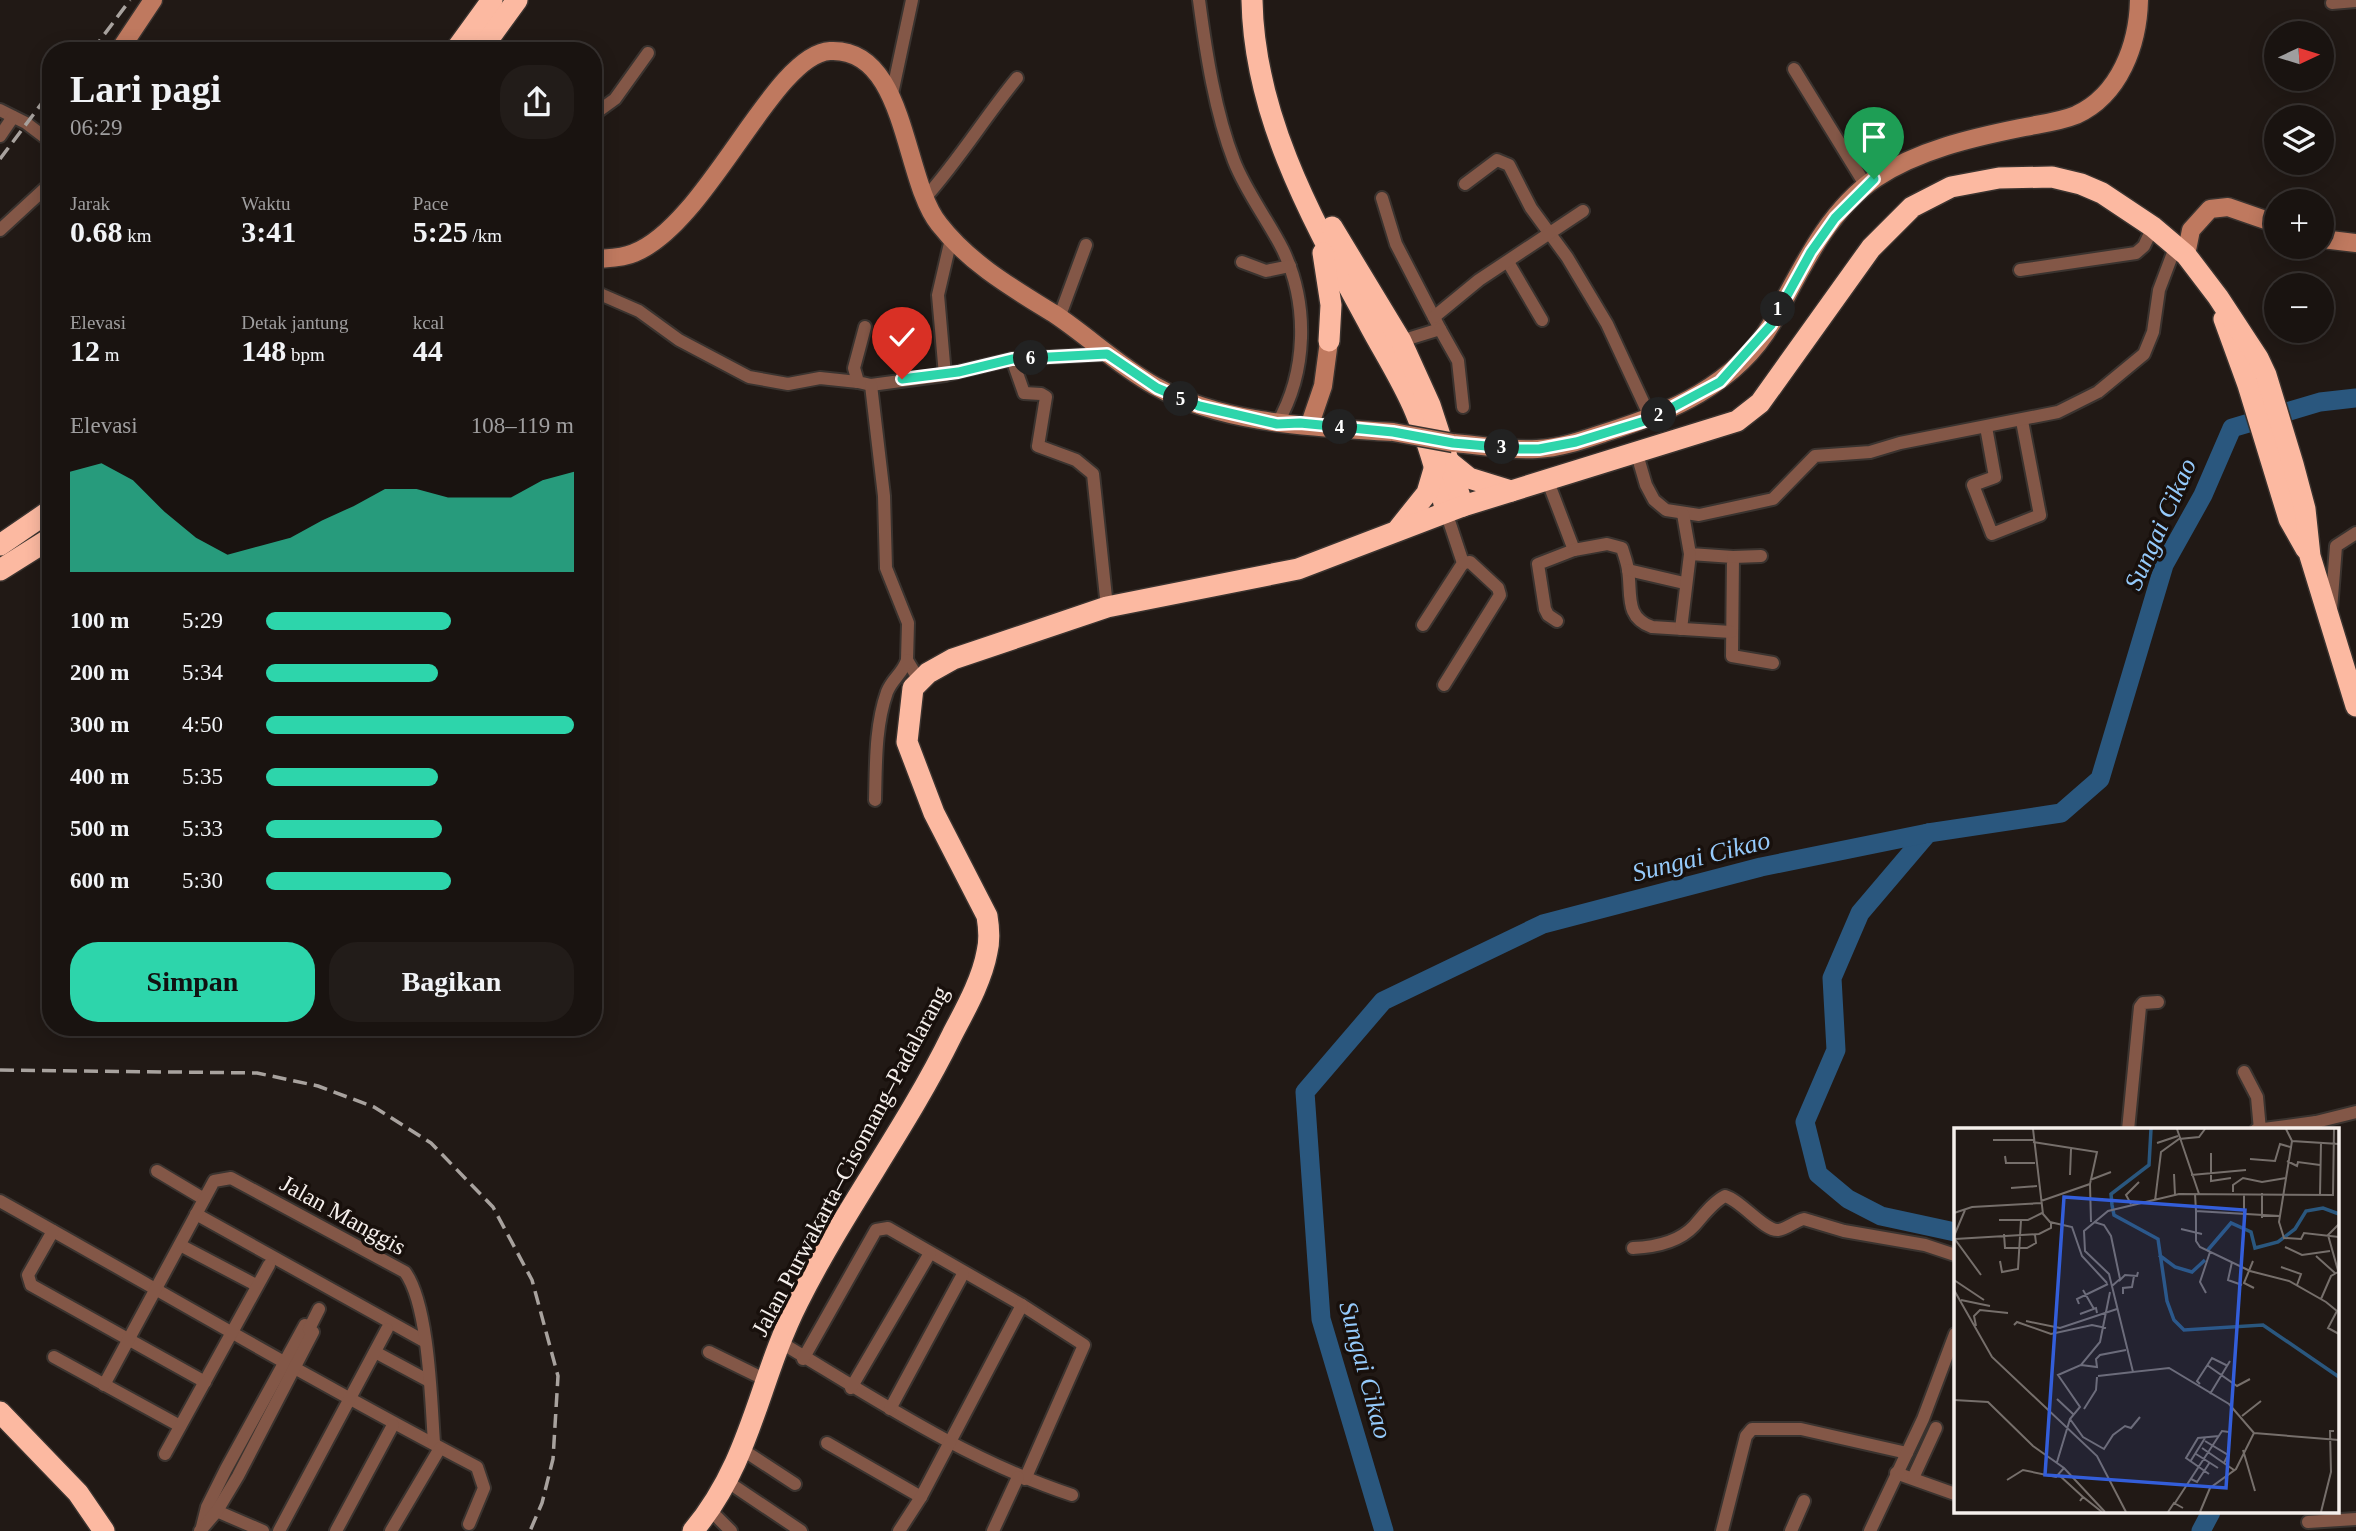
<!DOCTYPE html>
<html lang="id">
<head>
<meta charset="utf-8">
<style>
	body { margin:0; font-family:Georgia,serif; background:#221c19; color:#f1f3f6; height:100vh; display:flex; flex-direction:column; font-size:26px; white-space:nowrap }
	* { box-sizing:border-box; margin:0 }
	p { font-size:23px; color:#9f9e9f }
	.icon { flex:none; width:38px; height:38px; fill:none; stroke:currentColor; stroke-width:2; stroke-linecap:round; stroke-linejoin:round }
	.map { position:relative; flex:1; overflow:hidden }
	.side { position:absolute; left:42px; top:42px; width:560px; height:994px; display:flex; flex-direction:column; background:#191310; border-radius:28px; box-shadow:0 4px 18px #0003,0 0 0 2px #373230 }
	.side>* { flex:none }
	.needle { width:46px; rotate:86deg }
	.fabs { position:absolute; left:2264px; top:21px; display:grid; gap:14px }
	.fabs a { display:grid; place-items:center; width:70px; height:70px; border-radius:50%; background:#191310; box-shadow:0 4px 18px #0003,0 0 0 2px #373230; font-size:35px }
	.pin { position:absolute; display:grid; place-items:center; width:60px; height:60px; color:#fff; margin:-72px -30px; border-radius:50% 50% 50% 0; rotate:-45deg; box-shadow:0 0 7px #0007 }
	.pin .icon { rotate:45deg }
	.km { position:absolute; width:35px; height:35px; margin:-18px; border-radius:50%; background:#222; color:#fff; font-size:19px; line-height:35px; text-align:center }
	.round { display:grid; place-items:center; flex:none; width:74px; height:74px; border-radius:28px; background:#221c19 }
	.headline { display:flex; align-items:center; justify-content:space-between; height:119px; padding:0 28px }
	h1 { font-size:38px; font-weight:700; line-height:52px }
	.figures { display:grid; grid-template-columns:repeat(3,1fr); gap:10px; height:119px; padding:7px 28px }
	.figures div { display:grid; align-content:center }
	.figures b { font-size:30px; font-weight:700 }
	.figures small { font-size:19px; font-weight:400 }
	.figures p { font-size:19px }
	.chart { height:196px; padding:14px 28px }
	.chart p { display:flex; justify-content:space-between }
	.chart svg { width:100%; height:126px; margin-top:7px; fill:#2dd5ab; opacity:.7 }
	.primary-button { display:flex; gap:14px; margin-top:auto; padding:14px 28px }
	.primary-button a { flex:1; height:80px; border-radius:28px; background:#2dd5ab; color:#111; font-size:28px; font-weight:700; line-height:80px; text-align:center }
	.primary-button a+a { background:#221c19; color:#f1f3f6 }
	ul { padding:0 28px; list-style:none; font-size:23px }
	li { display:grid; grid-template-columns:112px 84px 1fr; align-items:center; height:52px }
	li i { height:18px; border-radius:9px; background:#2dd5ab }
	.map>svg:first-child { display:block }
	.lines { fill:none; stroke-linecap:round; stroke-linejoin:round }
	.river { stroke:#2a577e; stroke-width:19 }
	.street-casing { stroke:#3a332f; stroke-width:16 }
	.secondary-casing { stroke:#3a332f; stroke-width:21 }
	.highway-casing { stroke:#3a332f; stroke-width:24 }
	.street { stroke:#835747; stroke-width:12 }
	.secondary { stroke:#bf795f; stroke-width:18 }
	.highway { stroke:#fcb9a1; stroke-width:21 }
	.rail { stroke:#a8a29e; stroke-width:3.5; stroke-dasharray:14 7; stroke-linecap:butt }
	.secondary-bridge-casing { stroke:#3a332f; stroke-width:21; stroke-linecap:butt }
	.secondary-bridge { stroke:#bf795f; stroke-width:18 }
	.route-casing { stroke:#fff; stroke-width:14 }
	.route { stroke:#2dd5ab; stroke-width:9 }
	.labels { text-anchor:middle; stroke-width:7; stroke-linejoin:round; paint-order:stroke }
	.street-label { font-size:24px; fill:#f5efec; stroke:#18100c }
	.water-label { font-size:26px; font-style:italic; fill:#95cafb; stroke:#18100c }
	.inset-river { fill:none; stroke:#2a577e; stroke-width:3.5 }
	.inset-road { fill:none; stroke:#766f6b; stroke-width:2 }
	.view { fill:#335eda; fill-opacity:0.15; stroke:#335eda; stroke-width:3.5 }
	.inset-edge { fill:none; stroke:#f5efec; stroke-width:3.5 }
</style>
</head>
<body>
<div class="map">
<svg width="2356" height="1531" viewBox="0 0 2356 1531">
	<rect width="100%" height="100%" fill="#211915"/>
	<g class="lines">
		<g class="river">
			<polyline points="1928,833 1860,913 1832,978 1836,1050 1805,1122 1818,1174 1848,1199 1881,1216 1955,1232"/>
			<polyline points="1384,1531 1321,1319 1305,1092 1383,1001 1543,924 1761,867 1928,833 2061,813 2100,779 2164,565 2203,495 2232,428 2320,402 2356,398"/>
			<polyline points="2201,1531 2211,1512"/>
		</g>
		<g class="street-casing">
			<g id="street">
				<path d="M1199 0C1206 53 1215 112 1234 161 1246 192 1268 220 1283 250 1309 305 1307 372 1277 424"/>
				<polyline points="2332,3 2356,1"/>
				<polyline points="1794,69 1866,186"/>
				<polyline points="892,94 912,0"/>
				<polyline points="0,110 26,123 51,142"/>
				<polyline points="593,115 615,99 648,53"/>
				<polyline points="0,136 13,117"/>
				<polyline points="1465,184 1497,160 1509,165 1531,208 1567,257 1607,324 1651,419"/>
				<path d="M925 198C959 160 985 117 1017 78"/>
				<polyline points="1382,198 1396,244 1440,329 1401,341"/>
				<polyline points="0,230 51,183"/>
				<polyline points="951,239 938,295 945,375 1012,359 1024,393 1041,394 1046,397 1038,446 1076,460 1093,474 1107,607"/>
				<polyline points="1242,262 1266,271 1290,266"/>
				<polyline points="1508,262 1542,320"/>
				<polyline points="2020,270 2136,253 2144,246 2153,227"/>
				<polyline points="593,291 639,311 679,340 749,377 788,384 820,378 858,382"/>
				<polyline points="1434,317 1479,280 1583,211"/>
				<polyline points="1059,318 1086,245"/>
				<polyline points="865,327 854,368 858,382 871,385 945,375"/>
				<polyline points="1440,329 1458,361 1463,407"/>
				<polyline points="1012,359 1107,354"/>
				<polyline points="871,385 884,496 886,568 908,623 907,660 919,680"/>
				<polyline points="1986,427 1995,477 1973,485 1992,534 2040,515 2022,421"/>
				<polyline points="1636,451 1646,485 1654,500 1666,510 1699,515 1773,499 1815,456 1870,452 1900,443 2058,412 2098,392 2144,354 2153,332 2159,290 2176,245"/>
				<polyline points="1547,479 1574,550 1538,564 1545,609 1548,615 1557,621"/>
				<polyline points="1683,514 1690,554 1733,557 1732,656 1773,663"/>
				<path d="M1574 550 1607 544 1622 548C1624 555 1627 562 1628 570 1632 594 1624 617 1652 627L1731 632"/>
				<polyline points="1733,557 1761,556"/>
				<polyline points="1628,570 1684,583"/>
				<polyline points="2331,610 2336,546 2356,533"/>
				<polyline points="1423,625 1463,563 1446,512"/>
				<polyline points="1681,629 1690,554"/>
				<polyline points="1444,685 1500,595 1498,588 1470,562 1463,563"/>
				<path d="M875 800C876 764 875 726 887 692 892 679 903 673 907 660"/>
				<polyline points="2244,1072 2257,1097 2260,1130"/>
				<polyline points="2316,1129 2316,1122 2356,1112"/>
				<polyline points="2128,1130 2140,1007 2143,1003 2158,1002"/>
				<polyline points="2256,1130 2316,1122"/>
				<polyline points="157,1171 204,1199"/>
				<path d="M0 1201C159 1290 316 1383 477 1467L484 1488 469 1524"/>
				<polyline points="196,1214 424,1341"/>
				<polyline points="53,1231 28,1275 31,1285 205,1382"/>
				<polyline points="180,1245 256,1285"/>
				<path d="M1633 1248C1655 1247 1679 1242 1694 1226 1703 1216 1713 1202 1725 1196 1742 1201 1764 1231 1778 1230 1787 1229 1795 1221 1804 1219L1844 1231 1925 1245 1955 1255"/>
				<path d="M780 1342C875 1399 966 1460 1072 1495"/>
				<polyline points="375,1352 429,1381"/>
				<polyline points="709,1352 766,1380"/>
				<polyline points="54,1357 180,1426"/>
				<polyline points="803,1359 876,1230 888,1228 1022,1305 1084,1345 1025,1479"/>
				<path d="M104 1385 214 1181 231 1178 405 1272C429 1305 431 1401 434 1443"/>
				<polyline points="851,1388 930,1253"/>
				<polyline points="890,1409 963,1274"/>
				<polyline points="827,1443 921,1497"/>
				<polyline points="743,1450 795,1484"/>
				<polyline points="165,1454 269,1265"/>
				<polyline points="1896,1473 1955,1494"/>
				<polyline points="1913,1478 1936,1428"/>
				<polyline points="728,1482 801,1531"/>
				<polyline points="212,1509 263,1531"/>
				<polyline points="710,1510 731,1531"/>
				<polyline points="2308,1522 2356,1519"/>
				<polyline points="202,1527 207,1507 226,1469 305,1325 309,1329"/>
				<polyline points="200,1531 217,1511 238,1476 313,1332 309,1329 319,1309"/>
				<polyline points="279,1531 387,1329"/>
				<polyline points="336,1531 393,1425"/>
				<polyline points="391,1531 440,1448"/>
				<polyline points="899,1531 921,1497 1022,1305"/>
				<polyline points="993,1531 1018,1477"/>
				<polyline points="1722,1531 1746,1436 1752,1429 1801,1429 1907,1453"/>
				<polyline points="1791,1531 1804,1501"/>
				<polyline points="1870,1531 1923,1419 1955,1334"/>
			</g>
		</g>
		<g class="secondary-casing">
			<g id="secondary">
				<polyline points="119,51 153,0"/>
				<polyline points="2322,239 2356,243"/>
				<polyline points="2186,255 2191,230 2210,209 2228,207 2277,224"/>
				<path d="M593 257 598 259C610 258 623 258 634 253 708 224 773 54 830 51 907 47 903 180 939 224 970 264 1014 289 1056 315 1090 338 1119 366 1155 386 1224 425 1316 427 1393 432"/>
				<polyline points="1310,424 1323,386 1329,341"/>
				<path d="M1453 443C1480 445 1509 451 1537 449 1560 448 1583 440 1604 433 1669 413 1736 385 1772 323 1800 272 1826 212 1876 178 1919 150 1971 138 2020 128 2039 124 2059 122 2076 115 2120 95 2138 44 2139 0"/>
			</g>
		</g>
		<g class="highway-casing">
			<g id="highway">
				<path d="M1252 0C1254 119 1315 224 1370 326 1385 354 1403 382 1415 411 1429 444 1438 477 1446 512"/>
				<polyline points="455,51 492,0"/>
				<polyline points="480,51 517,0"/>
				<polyline points="1332,227 1401,341 1430,405 1463,506"/>
				<polyline points="1323,253 1331,305 1329,341"/>
				<polyline points="2224,319 2248,385 2289,519 2306,549"/>
				<polyline points="1448,461 1469,478 1511,491"/>
				<polyline points="1399,528 1427,493 1435,466"/>
				<polyline points="0,545 51,510"/>
				<polyline points="0,570 51,538"/>
				<polyline points="0,1412 78,1493 104,1531"/>
				<path d="M693 1531C752 1460 758 1381 798 1302 844 1210 907 1127 952 1035 965 1010 982 980 987 952 990 940 989 928 987 916L934 813 907 742 913 688 928 673 953 659 1107 607 1298 569 1463 506 1737 421 1760 403 1871 248 1912 207 1951 187 1999 178 2052 177 2081 184 2102 193 2153 227 2186 255 2218 297 2258 358 2266 375 2293 464 2305 509 2310 556 2356 706"/>
			</g>
		</g>
		<use href="#street" class="street"/>
		<use href="#secondary" class="secondary"/>
		<use href="#highway" class="highway"/>
		<g class="rail">
			<polyline points="92,51 130,0"/>
			<polyline points="0,159 51,91"/>
			<polyline points="0,1070 257,1073 318,1086 374,1107 431,1143 493,1207 532,1280 558,1376 553,1459 542,1503 530,1531"/>
		</g>
		<g class="secondary-bridge-casing">
			<polyline id="secondary-bridge" points="1393,432 1453,443"/>
		</g>
		<use href="#secondary-bridge" class="secondary-bridge"/>
	</g>
	<g class="lines">
		<g class="route-casing">
			<polyline id="route" points="902,379 958,372 1012,359 1107,354 1157,388 1199,406 1277,424 1300,423 1393,432 1453,443 1520,449 1539,449 1576,442 1651,419 1720,382 1771,325 1811,252 1835,218 1874,179"/>
		</g>
		<use href="#route" class="route"/>
	</g>
	<g class="labels">
		<g class="street-label">
			<text transform="translate(850 1161) rotate(-62)" y="8">Jalan Purwakarta–Cisomang–Padalarang</text>
			<text transform="translate(343 1215) rotate(29)" y="8">Jalan Manggis</text>
		</g>
		<g class="water-label">
			<text transform="translate(2160 524) rotate(-66)" y="9">Sungai Cikao</text>
			<text transform="translate(1701 856) rotate(-14)" y="9">Sungai Cikao</text>
			<text transform="translate(1366 1370) rotate(75)" y="9">Sungai Cikao</text>
		</g>
	</g>
	<g transform="translate(1954 1128)">
		<rect width="385" height="385" fill="#211915"/>
		<path class="inset-river" d="M197 1 195 37 157 66 158 77 160 87 204 111 213 173 220 192 230 202 309 197 385 249M253 123 277 95 297 104 301 120 324 114 341 101 352 83 369 80 385 86M205 127 221 139 238 144 251 132"/>
		<path class="inset-road" d="M79 1 89 86 96 94 118 99 128 128 153 155M223 1 245 66M332 1 338 13 385 16M39 12H80M338 13 325 94 330 110 347 111 350 105 385 109M79 14 143 24 136 56M203 15 224 8M257 25V53L277 50M51 28 52 35H81M296 31 321 33 326 16 336 19M333 33 343 38 344 34 366 37M220 46 221 67M116 47 117 21M237 47 292 42M136 52 157 44M57 60 83 58M279 64V57L289 50 308 54 332 50M241 66 242 83 326 88M366 67 367 14M87 73 136 56 137 94M201 73 207 24 225 11 245 9 251 1M177 76 172 67 185 54M242 83V113L246 119 296 143 335 153 372 174 383 183 374 200 385 206M0 85 18 79 87 75M290 88V66M308 90V65M45 92H74L88 85M140 94 150 97 157 108 166 151 158 158M385 96 374 107 385 146M227 101 248 106M50 106 51 120H73L82 115 81 107M0 108 11 82M0 110 27 147M1 111 85 106 97 100V94M331 119 348 127 376 123M362 128 381 145M46 133 48 144 64 141 67 92M299 133 290 155 300 160M278 134 274 152 288 157M327 139 347 146 343 157M0 152 30 172M165 153 171 147 183 148 184 144M0 162 38 229 143 328 172 384M129 162 140 181M252 165 246 154 256 124M169 166V160L178 159 180 148M367 171 377 148 384 144M7 172 36 178M125 176 123 171 154 156M126 186 142 180 143 185M72 193 106 200 163 181M60 197 63 194 97 206 138 197 152 200M22 198 20 188 26 182 54 185M127 237 143 239 142 231 146 227 172 222M253 237 283 258 296 251M144 248 179 244M246 256 243 253 258 230 274 238M256 266 276 233M103 271 119 286M0 272 34 274 79 318 110 340 151 384M130 281 142 262 143 249M288 288 307 273M116 291 129 309 150 321 159 307 171 298 177 300 186 289M300 305 385 312M251 313 274 327 270 335M248 320 280 342M289 322 301 363M242 326 264 340M103 334 116 291 126 279 104 247 127 237 146 214 156 164M236 334 251 310M255 346 232 330 244 310 265 308M105 347 129 369M237 351 243 354 256 334M53 352 69 342 102 349 110 340M126 373 129 369 148 384M221 375 268 303 275 304M214 384 220 375 229 380M246 384 256 360 282 341 300 305 275 276 215 240 179 244 155 146 131 123 130 103 154 83 225 66 379 67 380 1M367 384 377 344 376 303H380"/>
		<path class="view" d="M110 69 291 82 272 360 91 347Z"/>
		<rect width="385" height="385" class="inset-edge"/>
	</g>
</svg>
<div class="fabs">
<a><svg class="needle" viewBox="-14 -14 28 28"><path d="M0-13l5 13h-10z" fill="#e53935"/><path d="M0 13l5-13h-10z" fill="#9f9e9f"/></svg></a>
<a><svg class="icon" aria-label="layers" viewBox="0 0 24 24"><path d="M12 4l9 5-9 5-9-5zM3 14l9 5 9-5"/></svg></a>
<a>+</a>
<a>−</a>
</div>
<div class="pin" style="left:1874px;top:179px;background:#1e9e55"><svg class="icon" aria-label="arrive" viewBox="0 0 24 24"><path d="M6 21V4h12l-3 4 3 4H6"/></svg></div>
<div class="pin" style="left:902px;top:379px;background:#d93025"><svg class="icon" aria-label="check" viewBox="0 0 24 24"><path d="M5 12l5 5 9-10"/></svg></div>
<b class="km" style="left:1778px;top:309px">1</b>
<b class="km" style="left:1659px;top:415px">2</b>
<b class="km" style="left:1502px;top:447px">3</b>
<b class="km" style="left:1340px;top:427px">4</b>
<b class="km" style="left:1181px;top:399px">5</b>
<b class="km" style="left:1031px;top:358px">6</b>
<section class="side">
<div class="headline"><div><h1>Lari pagi</h1><p>06:29</p></div><a class="round"><svg class="icon" aria-label="share" viewBox="0 0 24 24"><path d="M12 15V3M7 8l5-5 5 5M5 13v7h14v-7"/></svg></a></div>
<div class="figures">
<div><p>Jarak</p><b>0.68<small> km</small></b></div>
<div><p>Waktu</p><b>3:41</b></div>
<div><p>Pace</p><b>5:25<small> /km</small></b></div>
</div>
<div class="figures">
<div><p>Elevasi</p><b>12<small> m</small></b></div>
<div><p>Detak jantung</p><b>148<small> bpm</small></b></div>
<div><p>kcal</p><b>44</b></div>
</div>
<div class="chart"><p><span>Elevasi</span>108–119 m</p>
<svg viewBox="0 0 160 44" preserveAspectRatio="none"><path d="M0 44V9L10 6L20 12L30 23L40 32L50 38L60 35L70 32L80 26L90 21L100 15L110 15L120 18L130 18L140 18L150 12L160 9V44z"/></svg>
</div>
<ul>
<li><b>100 m</b>5:29<i style="width:60%"></i></li>
<li><b>200 m</b>5:34<i style="width:56%"></i></li>
<li><b>300 m</b>4:50<i style="width:100%"></i></li>
<li><b>400 m</b>5:35<i style="width:56%"></i></li>
<li><b>500 m</b>5:33<i style="width:57%"></i></li>
<li><b>600 m</b>5:30<i style="width:60%"></i></li>
</ul>
<div class="primary-button"><a>Simpan</a><a>Bagikan</a></div>
</section>
</div>
</body>
</html>
